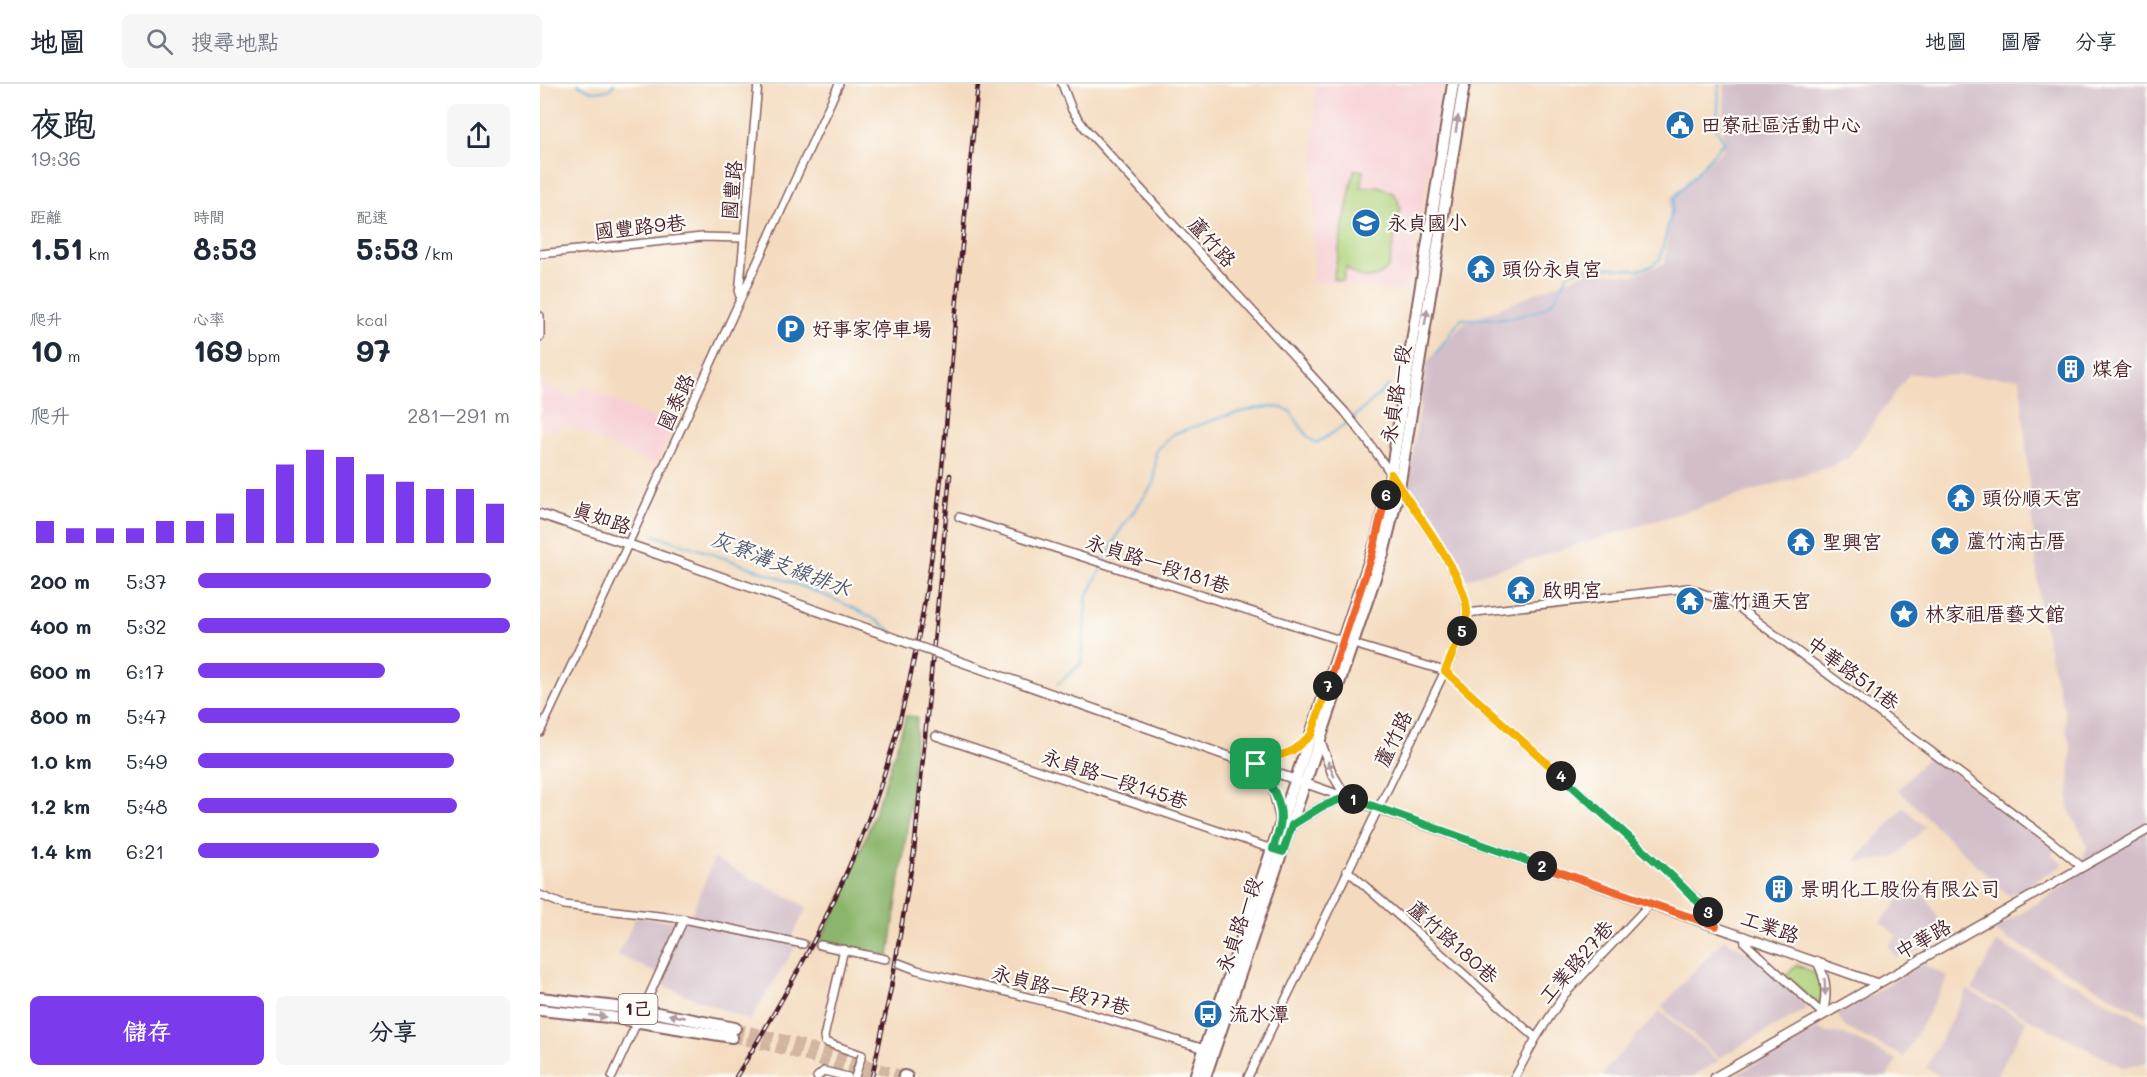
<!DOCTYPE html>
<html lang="zh-TW">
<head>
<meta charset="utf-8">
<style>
	body { margin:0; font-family:Mali,"LXGW WenKai TC",sans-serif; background:#f6f6f7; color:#1f2937; height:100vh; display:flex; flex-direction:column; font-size:22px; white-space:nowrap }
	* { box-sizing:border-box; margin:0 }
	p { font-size:20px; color:#747a83 }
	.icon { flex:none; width:33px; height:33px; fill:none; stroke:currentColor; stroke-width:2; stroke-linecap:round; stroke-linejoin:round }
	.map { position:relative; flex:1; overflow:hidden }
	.drawer { display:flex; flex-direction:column; background:#fff; width:540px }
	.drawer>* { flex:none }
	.pin { position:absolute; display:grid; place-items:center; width:51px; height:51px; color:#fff; margin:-26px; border-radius:12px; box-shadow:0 3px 9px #0006 }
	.km { position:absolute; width:30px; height:30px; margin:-15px; border-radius:50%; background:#222; color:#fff; font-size:16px; line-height:30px; text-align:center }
	.round { display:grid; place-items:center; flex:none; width:63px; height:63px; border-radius:9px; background:#f6f6f7 }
	.summary { display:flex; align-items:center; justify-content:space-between; height:102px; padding:0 30px }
	h1 { font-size:33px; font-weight:700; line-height:45px }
	.figures { display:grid; grid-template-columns:repeat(3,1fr); gap:9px; height:102px; padding:6px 30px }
	.figures div { display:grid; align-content:center }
	.figures b { font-size:30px; font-weight:700 }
	.figures small { font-size:16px; font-weight:400 }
	.figures p { font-size:16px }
	.chart { height:168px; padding:12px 30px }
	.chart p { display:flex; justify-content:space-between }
	.chart svg { width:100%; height:108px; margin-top:6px; stroke:#7c3aed; stroke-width:6 }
	.button { display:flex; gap:12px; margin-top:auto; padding:12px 30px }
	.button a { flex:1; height:69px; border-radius:9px; background:#7c3aed; color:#fff; font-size:24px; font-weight:700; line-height:69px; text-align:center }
	.button a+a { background:#f6f6f7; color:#1f2937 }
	ul { padding:0 30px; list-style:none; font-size:20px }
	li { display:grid; grid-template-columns:96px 72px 1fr; align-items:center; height:45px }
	li i { height:15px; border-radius:8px; background:#7c3aed }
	header { display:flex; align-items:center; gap:36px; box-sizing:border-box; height:84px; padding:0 30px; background:#fff; border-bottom:2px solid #e0e1e3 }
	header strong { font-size:28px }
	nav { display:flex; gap:33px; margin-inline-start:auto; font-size:21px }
	.search { width:420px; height:54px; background:#f6f6f7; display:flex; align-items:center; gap:15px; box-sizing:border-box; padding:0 21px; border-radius:9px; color:#747a83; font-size:22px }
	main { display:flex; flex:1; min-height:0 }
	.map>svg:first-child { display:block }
	.built { fill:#f7cfd4 }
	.industrial { fill:#d2bdc8 }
	.green { fill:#afd37c; stroke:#7c7954; stroke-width:1.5 }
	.forest { fill:#8bb56c; stroke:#6a6a4c; stroke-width:1.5 }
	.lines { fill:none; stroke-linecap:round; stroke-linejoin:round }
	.stream { stroke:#61b3dc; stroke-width:2 }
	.minor-tunnel { stroke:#d2b5a1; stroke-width:7; stroke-dasharray:7 3.5; stroke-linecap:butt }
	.primary-tunnel { stroke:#d2b5a1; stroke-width:10; stroke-dasharray:10 5; stroke-linecap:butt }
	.minor-casing { stroke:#86615f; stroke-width:10 }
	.tertiary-casing { stroke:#86615f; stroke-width:11 }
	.primary-casing { stroke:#86615f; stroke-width:14 }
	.minor { stroke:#fff; stroke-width:7 }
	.tertiary { stroke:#fff; stroke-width:8 }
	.primary { stroke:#fff; stroke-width:10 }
	.rail-casing { stroke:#4a1f2b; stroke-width:4.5 }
	.rail { stroke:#fdfcf7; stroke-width:2; stroke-dasharray:7; stroke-linecap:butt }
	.minor-bridge-casing { stroke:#86615f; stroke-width:10; stroke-linecap:butt }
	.tertiary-bridge-casing { stroke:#86615f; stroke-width:11; stroke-linecap:butt }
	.minor-bridge { stroke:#fff; stroke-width:7 }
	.tertiary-bridge { stroke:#fff; stroke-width:8 }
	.oneway { fill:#ae9aa0 }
	.split-1-casing { stroke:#fff; stroke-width:12 }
	.split-2-casing { stroke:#fff; stroke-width:12 }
	.split-3-casing { stroke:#fff; stroke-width:12 }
	.split-4-casing { stroke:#fff; stroke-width:12 }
	.split-5-casing { stroke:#fff; stroke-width:12 }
	.split-6-casing { stroke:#fff; stroke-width:12 }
	.split-7-casing { stroke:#fff; stroke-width:12 }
	.split-8-casing { stroke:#fff; stroke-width:12 }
	.split-1 { stroke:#22a559; stroke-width:8 }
	.split-2 { stroke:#22a559; stroke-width:8 }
	.split-3 { stroke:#f0652b; stroke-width:8 }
	.split-4 { stroke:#22a559; stroke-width:8 }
	.split-5 { stroke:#f5b400; stroke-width:8 }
	.split-6 { stroke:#f5b400; stroke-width:8 }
	.split-7 { stroke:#f0652b; stroke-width:8 }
	.split-8 { stroke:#f5b400; stroke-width:8 }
	.labels { text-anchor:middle; stroke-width:4.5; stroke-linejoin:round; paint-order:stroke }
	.shield { fill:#fdfcf7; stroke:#806168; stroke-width:1.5 }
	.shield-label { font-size:18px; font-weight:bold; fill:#4a1f2b }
	.poi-label { font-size:20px; fill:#4a1f2b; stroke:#fdfcf7; text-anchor:start }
	.street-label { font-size:20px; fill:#4a1f2b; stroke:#fdfcf7 }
	.water-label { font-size:21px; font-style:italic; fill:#535a72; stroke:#fdfcf7 }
</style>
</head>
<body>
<header>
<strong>地圖</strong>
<div class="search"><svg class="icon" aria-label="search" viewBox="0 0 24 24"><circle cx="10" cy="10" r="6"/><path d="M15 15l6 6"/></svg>搜尋地點</div>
<nav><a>地圖</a><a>圖層</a><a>分享</a></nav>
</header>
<main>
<section class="drawer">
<div class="summary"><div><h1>夜跑</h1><p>19:36</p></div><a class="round"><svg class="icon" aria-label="share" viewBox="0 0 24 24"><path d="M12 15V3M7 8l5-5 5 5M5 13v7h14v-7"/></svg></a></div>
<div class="figures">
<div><p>距離</p><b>1.51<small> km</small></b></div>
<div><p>時間</p><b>8:53</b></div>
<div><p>配速</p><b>5:53<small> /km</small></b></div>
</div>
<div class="figures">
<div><p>爬升</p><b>10<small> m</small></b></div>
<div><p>心率</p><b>169<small> bpm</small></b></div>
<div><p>kcal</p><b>97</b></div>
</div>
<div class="chart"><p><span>爬升</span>281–291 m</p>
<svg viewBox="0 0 160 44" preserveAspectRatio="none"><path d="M5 44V35M15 44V38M25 44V38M35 44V38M45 44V35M55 44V35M65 44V32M75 44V22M85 44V12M95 44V6M105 44V9M115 44V16M125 44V19M135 44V22M145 44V22M155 44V28"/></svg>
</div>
<ul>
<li><b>200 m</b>5:37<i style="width:94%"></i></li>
<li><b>400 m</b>5:32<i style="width:100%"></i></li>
<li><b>600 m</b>6:17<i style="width:60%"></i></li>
<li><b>800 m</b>5:47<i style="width:84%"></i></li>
<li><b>1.0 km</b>5:49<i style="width:82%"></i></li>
<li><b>1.2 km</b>5:48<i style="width:83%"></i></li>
<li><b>1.4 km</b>6:21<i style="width:58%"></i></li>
</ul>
<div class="button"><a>儲存</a><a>分享</a></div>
</section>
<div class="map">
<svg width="1607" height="993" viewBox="0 0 1607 993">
	<rect width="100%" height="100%" fill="#fdfcf7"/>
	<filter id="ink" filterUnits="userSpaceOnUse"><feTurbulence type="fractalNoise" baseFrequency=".0167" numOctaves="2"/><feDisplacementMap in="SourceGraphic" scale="12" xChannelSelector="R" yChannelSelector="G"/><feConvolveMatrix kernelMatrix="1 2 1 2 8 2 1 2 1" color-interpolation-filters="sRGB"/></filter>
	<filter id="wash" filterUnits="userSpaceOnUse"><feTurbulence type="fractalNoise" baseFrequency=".008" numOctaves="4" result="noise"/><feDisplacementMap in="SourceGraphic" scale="24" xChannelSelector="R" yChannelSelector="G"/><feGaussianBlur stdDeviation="1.35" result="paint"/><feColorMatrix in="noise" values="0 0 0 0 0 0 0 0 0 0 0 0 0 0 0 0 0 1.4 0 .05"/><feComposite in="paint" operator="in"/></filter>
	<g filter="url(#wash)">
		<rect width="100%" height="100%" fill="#f4dbbf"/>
		<g class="built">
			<polygon points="775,0 903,0 867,209 773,197"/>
			<polygon points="0,298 35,314 42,302 134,343 115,381 22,339 16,349 0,341"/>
		</g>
		<g class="industrial">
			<polygon points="1185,0 1607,0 1607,932 1453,847 1533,796 1548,762 1528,724 1531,663 1526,647 1525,629 1514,589 1500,525 1480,294 1369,290 1308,374 1290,383 927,495 868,402 887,278 924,239 1049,187 1092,191 1125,179 1131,113 1183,65"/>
			<polygon points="1390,671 1516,766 1512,770 1523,781 1469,812 1358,706"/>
			<polygon points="1363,723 1385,743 1354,774 1319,778 1316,777"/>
			<polygon points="174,775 267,823 252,853 258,855 256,862 210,937 117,899 121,891 78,871 96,833 139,838 151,831"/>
			<polygon points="1376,795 1407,850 1372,870 1369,866 1356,874 1348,862 1357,852 1341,838"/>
			<polygon points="1184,855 1211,870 1263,916 1266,925 1179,974 1121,923"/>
			<polygon points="1457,858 1607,939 1607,979 1582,983 1432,905"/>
			<polygon points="1381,879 1408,893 1364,973 1305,943 1297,930 1342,905"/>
			<polygon points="1427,906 1487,937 1456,993 1402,993 1386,984"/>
			<polygon points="1120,927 1179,977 1151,993 1062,993 1067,984"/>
			<polygon points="1278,945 1288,949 1304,950 1357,976 1347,993 1193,992"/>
		</g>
		<g class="green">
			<path d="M814 86 824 87 821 104 839 102 853 109 858 116 860 125 849 182C838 198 819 197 806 183L803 197 793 195Z"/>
			<path d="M1257 881C1280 890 1287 897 1280 923L1246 892Z"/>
		</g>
		<path class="forest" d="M366 632 377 633 370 723 349 872 280 857C317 785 343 709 366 632Z"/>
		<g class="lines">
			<g class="stream">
				<polyline points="38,0 51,7 69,6 74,0"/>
				<path d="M896 269 921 235C946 235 990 236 1010 220 1018 213 1024 197 1029 188L1056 183 1098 186 1111 182 1120 175 1135 113 1184 58 1177 45 1179 0"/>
				<polyline points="59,437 76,442"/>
				<path d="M114 451C163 466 210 483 258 501 291 514 325 526 353 548"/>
				<path d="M518 600 541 580 547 513 579 448 614 399 616 367 633 350 685 332 713 325 729 323 742 324 750 327 768 353 776 359C804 344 826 323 849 301"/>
			</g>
		</g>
	</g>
	<g filter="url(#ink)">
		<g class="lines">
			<g class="minor-tunnel">
				<polyline points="263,860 280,861"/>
				<polyline points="345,875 359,879"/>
			</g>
			<g class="primary-tunnel">
				<polyline points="195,944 246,956 364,992"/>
				<polyline points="192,953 241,965 333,993"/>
			</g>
			<g class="minor-casing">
				<g id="minor">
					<polyline points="522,0 532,26 544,43 805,328 824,352 852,391"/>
					<polyline points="0,170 162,153 204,154"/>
					<polyline points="199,210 218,0"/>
					<polyline points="0,232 0,253"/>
					<polyline points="419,433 803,557 905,587 1134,794 1167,825 1176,842"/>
					<polyline points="927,529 1148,504 1190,519 1202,526 1512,758 1542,783"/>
					<polyline points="0,648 67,506 299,0"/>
					<polyline points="396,652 735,766"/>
					<polyline points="807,786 996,954"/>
					<polyline points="0,811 24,821 144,835 263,860"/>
					<polyline points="1204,852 1205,859 1283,930"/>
					<polyline points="280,861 345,875"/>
					<polyline points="304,865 284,953 285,958 322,971"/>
					<polyline points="359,879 377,886 524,922 668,966"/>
					<polyline points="72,993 144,835"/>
					<polyline points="277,993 284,987 308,993"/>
					<path d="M708 993 905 587C912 570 925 549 926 530 929 498 878 432 859 404"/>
					<polyline points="975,993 996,954 1024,911 1110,820"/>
				</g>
			</g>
			<g class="tertiary-casing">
				<g id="tertiary">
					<polyline points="0,430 114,469"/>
					<polyline points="602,642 1336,899"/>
					<polyline points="741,739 732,701 716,680 752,667 771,652"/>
					<polyline points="752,741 781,723 806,713 792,689 780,656"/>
					<path d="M1277 877C1287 896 1287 909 1283 930"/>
					<polyline points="1175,993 1607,746"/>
				</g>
			</g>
			<g class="primary-casing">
				<g id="primary">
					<polyline points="0,914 102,926 195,944"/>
					<polyline points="0,926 69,933 192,953"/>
					<polyline points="364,992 367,993"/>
					<polyline points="655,993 837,455 851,390 913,0"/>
					<polyline points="665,993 843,470 859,404 924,0"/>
				</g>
			</g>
			<use href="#minor" class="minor"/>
			<use href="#tertiary" class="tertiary"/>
			<use href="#primary" class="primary"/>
			<g class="rail-casing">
				<g id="rail">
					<path d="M196 993C253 900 306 805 341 700 389 555 402 400 414 249 421 166 430 83 438 0"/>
					<polyline points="332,993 351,904 374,768 410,391"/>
				</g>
			</g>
			<use href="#rail" class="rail"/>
			<g class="minor-bridge-casing">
				<polyline id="minor-bridge" points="315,993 322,971"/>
			</g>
			<g class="tertiary-bridge-casing">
				<polyline id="tertiary-bridge" points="114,469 602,642"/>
			</g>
			<use href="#minor-bridge" class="minor-bridge"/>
			<use href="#tertiary-bridge" class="tertiary-bridge"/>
		</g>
		<defs><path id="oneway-solid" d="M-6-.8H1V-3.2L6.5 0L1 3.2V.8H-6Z" transform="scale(1.5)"/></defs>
		<g class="oneway">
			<use href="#oneway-solid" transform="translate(917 40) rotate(-81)"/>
			<use href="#oneway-solid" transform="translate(886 233) rotate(-81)"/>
			<use href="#oneway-solid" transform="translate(791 685) rotate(-113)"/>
			<use href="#oneway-solid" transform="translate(1285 903) rotate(87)"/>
			<use href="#oneway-solid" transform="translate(58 932) rotate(6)"/>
			<use href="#oneway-solid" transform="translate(137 932) rotate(-169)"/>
		</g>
	</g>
	<g class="lines" filter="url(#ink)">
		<g class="split-1-casing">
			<path id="split-1" d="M716 680C729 696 745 719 740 742 739 749 735 757 733 765L743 768 752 741 781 723 806 713 813 715"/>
		</g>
		<g class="split-2-casing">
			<polyline id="split-2" points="813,715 1002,782"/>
		</g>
		<g class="split-3-casing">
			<polyline id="split-3" points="1002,782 1176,842 1168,828"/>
		</g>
		<g class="split-4-casing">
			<polyline id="split-4" points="1021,692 1134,794 1168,828"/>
		</g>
		<g class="split-5-casing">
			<polyline id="split-5" points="922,547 905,587 1021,692"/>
		</g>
		<g class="split-6-casing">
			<path id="split-6" d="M846 411 851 390C871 424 927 491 927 529 927 534 923 542 922 547"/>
		</g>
		<g class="split-7-casing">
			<polyline id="split-7" points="788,602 832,471 846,411"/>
		</g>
		<g class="split-8-casing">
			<polyline id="split-8" points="716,680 752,667 771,651 788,602"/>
		</g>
		<use href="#split-1" class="split-1"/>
		<use href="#split-2" class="split-2"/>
		<use href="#split-3" class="split-3"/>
		<use href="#split-4" class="split-4"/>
		<use href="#split-5" class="split-5"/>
		<use href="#split-6" class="split-6"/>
		<use href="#split-7" class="split-7"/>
		<use href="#split-8" class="split-8"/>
	</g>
	<defs>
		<g id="civic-disc" transform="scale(1.5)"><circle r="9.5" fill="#1f6fb2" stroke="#fdfcf7"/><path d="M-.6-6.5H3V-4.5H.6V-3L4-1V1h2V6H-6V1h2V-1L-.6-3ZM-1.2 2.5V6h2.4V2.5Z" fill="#fff"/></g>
		<g id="school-disc" transform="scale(1.5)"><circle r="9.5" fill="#1f6fb2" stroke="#fdfcf7"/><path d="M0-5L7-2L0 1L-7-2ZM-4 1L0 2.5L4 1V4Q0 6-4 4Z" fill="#fff"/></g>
		<g id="temple-disc" transform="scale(1.5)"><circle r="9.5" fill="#1f6fb2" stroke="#fdfcf7"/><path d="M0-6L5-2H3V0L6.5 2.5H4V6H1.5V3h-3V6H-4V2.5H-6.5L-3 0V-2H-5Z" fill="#fff"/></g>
		<g id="parking-disc" transform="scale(1.5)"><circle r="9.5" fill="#1f6fb2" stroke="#fdfcf7"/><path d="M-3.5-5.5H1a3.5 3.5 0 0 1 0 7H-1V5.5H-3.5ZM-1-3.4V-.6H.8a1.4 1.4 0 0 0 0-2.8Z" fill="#fff"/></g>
		<g id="building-disc" transform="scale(1.5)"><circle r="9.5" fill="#1f6fb2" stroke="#fdfcf7"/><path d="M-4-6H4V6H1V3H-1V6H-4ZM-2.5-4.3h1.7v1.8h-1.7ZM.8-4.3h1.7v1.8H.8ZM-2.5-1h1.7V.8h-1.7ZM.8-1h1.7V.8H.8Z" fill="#fff"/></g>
		<g id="sight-disc" transform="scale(1.5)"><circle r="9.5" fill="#1f6fb2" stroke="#fdfcf7"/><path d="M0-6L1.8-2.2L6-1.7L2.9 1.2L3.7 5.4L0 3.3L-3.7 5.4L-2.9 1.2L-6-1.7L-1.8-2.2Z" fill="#fff"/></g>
		<g id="bus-disc" transform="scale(1.5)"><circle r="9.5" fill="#1f6fb2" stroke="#fdfcf7"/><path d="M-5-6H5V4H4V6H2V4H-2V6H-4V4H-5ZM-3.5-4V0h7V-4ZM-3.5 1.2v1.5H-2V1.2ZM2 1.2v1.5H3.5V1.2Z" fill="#fff"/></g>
	</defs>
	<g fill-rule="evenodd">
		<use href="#civic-disc" x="1140" y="41"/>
		<use href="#school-disc" x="826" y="139"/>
		<use href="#temple-disc" x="941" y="185"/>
		<use href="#parking-disc" x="251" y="245"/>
		<use href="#building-disc" x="1531" y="285"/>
		<use href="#temple-disc" x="1421" y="414"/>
		<use href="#sight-disc" x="1405" y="457"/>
		<use href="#temple-disc" x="1261" y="458"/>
		<use href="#temple-disc" x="981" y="506"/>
		<use href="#temple-disc" x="1150" y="517"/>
		<use href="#sight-disc" x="1364" y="530"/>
		<use href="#building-disc" x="1239" y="805"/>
		<use href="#bus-disc" x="668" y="930"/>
	</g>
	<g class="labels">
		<rect class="shield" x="78.5" y="910" width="39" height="30" rx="4.5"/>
		<g class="shield-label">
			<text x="98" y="931">1己</text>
		</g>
		<g class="poi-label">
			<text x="1161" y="48">田寮社區活動中心</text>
			<text x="847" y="146">永貞國小</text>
			<text x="962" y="192">頭份永貞宮</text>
			<text x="272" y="252">好事家停車場</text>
			<text x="1552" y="292">煤倉</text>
			<text x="1442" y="421">頭份順天宮</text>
			<text x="1426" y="464">蘆竹湳古厝</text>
			<text x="1282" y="465">聖興宮</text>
			<text x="1002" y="513">啟明宮</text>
			<text x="1171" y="524">蘆竹通天宮</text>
			<text x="1385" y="537">林家祖厝藝文館</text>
			<text x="1260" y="812">景明化工股份有限公司</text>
			<text x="689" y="937">流水潭</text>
		</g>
		<g class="street-label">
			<text transform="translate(192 106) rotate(-85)" y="7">國豐路</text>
			<text transform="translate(100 143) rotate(-6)" y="7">國豐路9巷</text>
			<text transform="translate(672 158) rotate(48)" y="7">蘆竹路</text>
			<text transform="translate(856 310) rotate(-81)" y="7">永貞路一段</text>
			<text transform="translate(136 318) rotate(-65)" y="7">國泰路</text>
			<text transform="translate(62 434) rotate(19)" y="7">真如路</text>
			<text transform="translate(618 480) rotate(18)" y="7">永貞路一段181巷</text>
			<text transform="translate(1313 589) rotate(37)" y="7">中華路511巷</text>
			<text transform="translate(853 655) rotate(-64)" y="7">蘆竹路</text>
			<text transform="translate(575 695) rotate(18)" y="7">永貞路一段145巷</text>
			<text transform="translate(699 841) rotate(-71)" y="7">永貞路一段</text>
			<text transform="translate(1230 843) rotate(19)" y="7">工業路</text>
			<text transform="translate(1383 855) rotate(-29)" y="7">中華路</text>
			<text transform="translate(913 858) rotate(42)" y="7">蘆竹路180巷</text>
			<text transform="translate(1036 878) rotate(-49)" y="7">工業路27巷</text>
			<text transform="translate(521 906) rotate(15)" y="7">永貞路一段77巷</text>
		</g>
		<g class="water-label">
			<text transform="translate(241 480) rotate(21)" y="7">灰寮溝支線排水</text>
		</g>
	</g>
</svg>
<div class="pin" style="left:716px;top:680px;background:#1e9e55"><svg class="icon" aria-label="arrive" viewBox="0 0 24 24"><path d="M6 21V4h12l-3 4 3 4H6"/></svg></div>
<b class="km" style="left:813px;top:715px">1</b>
<b class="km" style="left:1002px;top:782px">2</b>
<b class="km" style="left:1168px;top:828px">3</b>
<b class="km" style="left:1021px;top:692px">4</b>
<b class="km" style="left:922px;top:547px">5</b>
<b class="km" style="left:846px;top:411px">6</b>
<b class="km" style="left:788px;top:602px">7</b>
</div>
</main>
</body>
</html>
